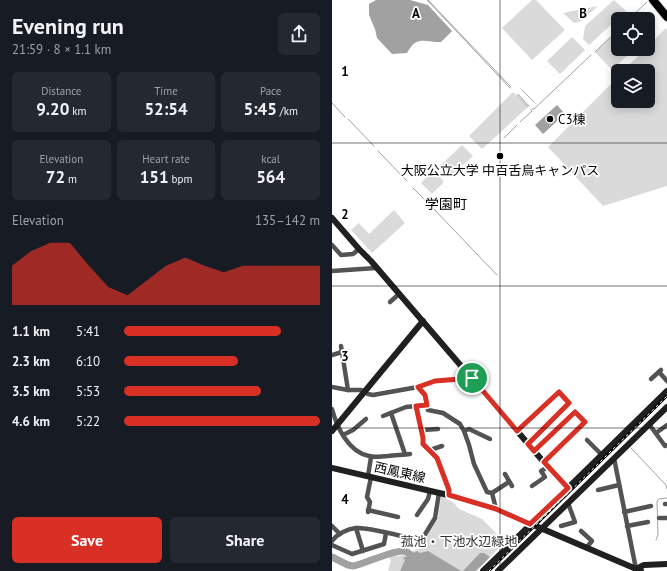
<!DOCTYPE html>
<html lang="en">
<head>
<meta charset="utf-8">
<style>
	body { margin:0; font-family:"PT Sans","Noto Sans JP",sans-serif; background:#242831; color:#f1f3f6; height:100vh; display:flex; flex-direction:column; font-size:15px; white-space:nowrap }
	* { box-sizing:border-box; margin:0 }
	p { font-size:13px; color:#9ea1a6 }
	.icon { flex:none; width:22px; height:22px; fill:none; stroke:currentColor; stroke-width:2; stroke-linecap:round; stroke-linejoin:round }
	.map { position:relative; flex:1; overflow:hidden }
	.sheet { display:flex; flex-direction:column; background:#171b24; width:332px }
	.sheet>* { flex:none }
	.buttons { position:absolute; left:279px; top:12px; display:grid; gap:8px }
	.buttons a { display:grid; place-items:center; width:44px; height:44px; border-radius:6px; background:#171b24; box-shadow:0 2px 10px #0003; font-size:20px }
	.pin { position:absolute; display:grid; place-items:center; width:34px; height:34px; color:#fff; margin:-17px; border:2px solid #fff; border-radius:50%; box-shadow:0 1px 4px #0007 }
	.round { display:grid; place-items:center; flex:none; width:42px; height:42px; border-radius:6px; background:#242831 }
	.head { display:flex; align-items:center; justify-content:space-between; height:68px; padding:0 12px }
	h1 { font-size:22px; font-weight:800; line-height:30px }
	.stats { display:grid; grid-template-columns:repeat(3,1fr); gap:6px; height:68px; padding:4px 12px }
	.stats div { display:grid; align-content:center; border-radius:6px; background:#242831; text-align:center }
	.stats b { font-size:17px; font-weight:800 }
	.stats small { font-size:11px; font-weight:400 }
	.stats p { font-size:11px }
	.chart { height:112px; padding:8px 12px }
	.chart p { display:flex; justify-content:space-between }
	.chart svg { width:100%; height:72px; margin-top:4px; fill:#d93025; opacity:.7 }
	.cta { display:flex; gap:8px; margin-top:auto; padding:8px 12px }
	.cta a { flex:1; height:46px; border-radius:6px; background:#d93025; color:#fff; font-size:16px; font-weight:800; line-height:46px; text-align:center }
	.cta a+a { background:#242831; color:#f1f3f6 }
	ul { padding:0 12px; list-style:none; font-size:13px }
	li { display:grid; grid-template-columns:64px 48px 1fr; align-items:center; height:30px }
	li i { height:10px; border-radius:5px; background:#d93025 }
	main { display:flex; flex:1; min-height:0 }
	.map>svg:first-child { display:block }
	.green { fill:#dadada }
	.water { fill:#a1a1a1 }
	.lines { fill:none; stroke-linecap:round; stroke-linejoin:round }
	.stream { stroke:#a1a1a1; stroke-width:1 }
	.river { stroke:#a1a1a1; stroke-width:7 }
	.highway-casing { stroke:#dbdbdb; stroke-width:10 }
	.street { stroke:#535353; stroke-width:4.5 }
	.secondary { stroke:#202020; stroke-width:6 }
	.highway { stroke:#000; stroke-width:8 }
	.rail-casing { stroke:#000; stroke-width:2.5 }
	.rail { stroke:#fff; stroke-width:1; stroke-dasharray:3; stroke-linecap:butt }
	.route-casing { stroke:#fff; stroke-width:8 }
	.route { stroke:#d93025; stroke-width:5 }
	.grid { fill:none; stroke:#000; stroke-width:1; stroke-opacity:0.55 }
	.poi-dot { fill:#000; stroke:#fff; stroke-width:1.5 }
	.labels { text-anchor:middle; stroke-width:3.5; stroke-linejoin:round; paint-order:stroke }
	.poi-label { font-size:13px; fill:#000; stroke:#fff; text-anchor:start }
	.street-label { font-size:13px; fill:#000; stroke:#fff }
	.park-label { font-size:13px; fill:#313131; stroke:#fff }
	.neighbourhood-label { font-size:14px; fill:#000; stroke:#fff }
	.grid-label { font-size:13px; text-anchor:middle; font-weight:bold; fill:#000; stroke:#fff; stroke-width:3.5; stroke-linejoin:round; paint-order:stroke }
</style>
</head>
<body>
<main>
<section class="sheet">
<div class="head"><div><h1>Evening run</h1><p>21:59 · 8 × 1.1 km</p></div><a class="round"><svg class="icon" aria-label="share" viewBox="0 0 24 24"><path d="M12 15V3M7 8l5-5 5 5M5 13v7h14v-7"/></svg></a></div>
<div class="stats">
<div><p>Distance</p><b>9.20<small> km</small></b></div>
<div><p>Time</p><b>52:54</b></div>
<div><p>Pace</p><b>5:45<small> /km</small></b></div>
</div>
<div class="stats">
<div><p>Elevation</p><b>72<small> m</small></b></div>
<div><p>Heart rate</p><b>151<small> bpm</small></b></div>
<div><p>kcal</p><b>564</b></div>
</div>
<div class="chart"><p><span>Elevation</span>135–142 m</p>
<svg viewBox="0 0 160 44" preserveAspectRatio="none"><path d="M0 44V20L10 11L20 6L30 6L40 20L50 33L60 38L70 29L80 20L90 15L100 20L110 24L120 20L130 20L140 20L150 20L160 20V44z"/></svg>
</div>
<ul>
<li><b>1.1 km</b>5:41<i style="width:80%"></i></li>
<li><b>2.3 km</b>6:10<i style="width:58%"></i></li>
<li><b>3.5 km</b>5:53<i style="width:70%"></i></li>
<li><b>4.6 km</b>5:22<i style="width:100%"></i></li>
</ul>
<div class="cta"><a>Save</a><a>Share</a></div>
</section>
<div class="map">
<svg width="335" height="571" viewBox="0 0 335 571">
	<rect width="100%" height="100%" fill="#fff"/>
	<g class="green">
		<polygon points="200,0 204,0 233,30 200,60 170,28"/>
		<polygon points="282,0 294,11 257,45 251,39 253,26"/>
		<polygon points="266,6 249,21 242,23 231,13"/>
		<polygon points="334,28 335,30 335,186 271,206 216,147 286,77 286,101 316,101 316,71 291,71 313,49 316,49 316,46"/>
		<polygon points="286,30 286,49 302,49 280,70 263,52"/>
		<polygon points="240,37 253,50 228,74 215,61"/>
		<polygon points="181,92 196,107 150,149 137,136"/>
		<polygon points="130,145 141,156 118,177 108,166"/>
		<polygon points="102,170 112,182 100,194 89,183"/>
		<polygon points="62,210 73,223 40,253 19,230 27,223 37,234"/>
		<polygon points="109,497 111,497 122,503 127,509 150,519 173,542 144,571 56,571 59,560 57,557 68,556 88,548 106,517"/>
	</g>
	<g class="water">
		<path d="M44 0H78L96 5 120 31 109 42C93 42 84 35 75 53L60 54 45 38 43 29 37 15V4Z"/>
		<polygon points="225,105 233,114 211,134 203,125"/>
		<polygon points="85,551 88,553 96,551 129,571 68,571 73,560 71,558"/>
		<polygon points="148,553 152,553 158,557 144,571 131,571"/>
	</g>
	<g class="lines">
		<g class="stream">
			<polyline points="95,0 178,88"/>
			<polyline points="96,0 179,87"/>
			<polyline points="297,19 315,2"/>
			<polyline points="263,52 286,30"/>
			<polyline points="190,90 202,102"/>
			<polyline points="186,94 197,106"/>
			<polyline points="185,95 196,107"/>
			<polyline points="0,103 13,117"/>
			<polyline points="200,109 202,109 259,55"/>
			<polyline points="16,119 42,146"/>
			<polyline points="188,122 200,111 199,110"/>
			<polyline points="172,138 185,125"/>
			<polyline points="46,151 75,181"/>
			<polyline points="81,188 97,204"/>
			<polyline points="100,207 165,275"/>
			<polyline points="299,448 334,485 335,489"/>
			<polyline points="324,540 326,535 325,501 327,499 335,498"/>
		</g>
		<path class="river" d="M0 557 16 565 21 566C33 564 67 547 75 552 82 556 85 566 92 571"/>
		<g class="highway-casing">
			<polyline id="highway" points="321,0 335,17"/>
		</g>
		<g class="street">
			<polyline points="0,245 9,255 21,254 27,249"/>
			<polyline points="0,271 44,268"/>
			<polyline points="58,302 67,294"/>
			<polyline points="9,346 16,390"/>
			<polyline points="0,355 10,352"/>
			<polyline points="327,372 335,381"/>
			<polyline points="319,379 329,370"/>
			<polyline points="0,387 16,390 29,390 36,394 41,395 86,387 103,381 139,378"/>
			<polyline points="86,387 93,395 96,410 111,413 128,424 132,431 137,445 142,464 155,492 160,493 164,509"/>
			<polyline points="84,406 91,438 91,444 105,458 117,490 117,495"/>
			<path d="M0 409C5 427 16 452 37 456 43 458 50 456 56 456 63 455 71 455 78 454"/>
			<polyline points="59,413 73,454"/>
			<polyline points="51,416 74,407 95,405"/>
			<polyline points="317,424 333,446 335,445"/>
			<polyline points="90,430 106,429"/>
			<polyline points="132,431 137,429 158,439"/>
			<polyline points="185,431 227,392 237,403 196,444"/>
			<polyline points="324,433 335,425"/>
			<polyline points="11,435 21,430 34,419"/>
			<polyline points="255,440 270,455"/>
			<polyline points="98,450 110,446"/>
			<polyline points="202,451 243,412 253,422 212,462"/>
			<polyline points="282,458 304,569"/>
			<polyline points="173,474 180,486"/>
			<polyline points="36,476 39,457"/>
			<polyline points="200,486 213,477 209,471 216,467"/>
			<polyline points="266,490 287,485"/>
			<polyline points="160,493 177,482"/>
			<polyline points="333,504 335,504"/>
			<polyline points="36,510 66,517"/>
			<polyline points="36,512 38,502 35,497 39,477"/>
			<polyline points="292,512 319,506"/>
			<polyline points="85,515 96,499 98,491"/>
			<polyline points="327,518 335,518"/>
			<polyline points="0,526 8,534"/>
			<polyline points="229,526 243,522 236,503"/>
			<polyline points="295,526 316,522"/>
			<polyline points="24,528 31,551"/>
			<polyline points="249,531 260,541 254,548"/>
			<path d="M0 541C5 534 15 529 24 528 38 527 73 537 89 541L103 518 107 493"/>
			<polyline points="0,545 20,554 52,544 54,533"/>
		</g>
		<g class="secondary">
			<polyline points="0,218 27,249 39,261 216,467 236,488"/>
			<polyline points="0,431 91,321"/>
			<polyline points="0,468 133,499 164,509 309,571"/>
			<polyline points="151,571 335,391"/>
			<polyline points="166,571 335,407"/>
			<polyline points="304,571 304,569 312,565 335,564"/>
		</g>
		<use href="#highway" class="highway"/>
		<g class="rail-casing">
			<polyline id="rail" points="157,571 335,396"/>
		</g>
		<use href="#rail" class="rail"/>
	</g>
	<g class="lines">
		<g class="route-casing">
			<polygon id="route" points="140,378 185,431 227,392 237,403 196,444 202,451 243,412 253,422 212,462 236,488 198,524 164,509 117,495 117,490 105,458 91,444 91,438 84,406 95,405 93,395 86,387 103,381"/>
		</g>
		<use href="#route" class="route"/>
	</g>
	<path class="grid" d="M168 0V571M0 143H335M0 286H335M0 428H335"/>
	<g class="poi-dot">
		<circle cx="218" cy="119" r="4"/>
		<circle cx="168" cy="156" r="4"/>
	</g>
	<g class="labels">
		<g class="poi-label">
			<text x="226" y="124">C3棟</text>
			<text x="168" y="175" text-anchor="middle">大阪公立大学 中百舌鳥キャンパス</text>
		</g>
		<g class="street-label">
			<text transform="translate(68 472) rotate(13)" y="5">西鳳東線</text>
		</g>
		<g class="park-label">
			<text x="127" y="546">菰池・下池水辺緑地</text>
		</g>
		<g class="neighbourhood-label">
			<text x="114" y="209">学園町</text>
		</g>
	</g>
	<g class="grid-label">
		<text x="84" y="18">A</text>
		<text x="251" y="18">B</text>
		<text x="13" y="76">1</text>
		<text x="13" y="219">2</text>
		<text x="13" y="361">3</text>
		<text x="13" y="504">4</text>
	</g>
</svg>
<div class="buttons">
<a><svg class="icon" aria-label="locate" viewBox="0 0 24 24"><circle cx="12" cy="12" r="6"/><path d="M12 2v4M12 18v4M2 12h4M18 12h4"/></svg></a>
<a><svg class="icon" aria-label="layers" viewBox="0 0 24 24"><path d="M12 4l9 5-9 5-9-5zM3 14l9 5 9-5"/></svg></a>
</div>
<div class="pin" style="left:140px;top:378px;background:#1e9e55"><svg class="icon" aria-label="arrive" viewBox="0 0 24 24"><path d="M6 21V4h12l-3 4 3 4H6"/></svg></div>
</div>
</main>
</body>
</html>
